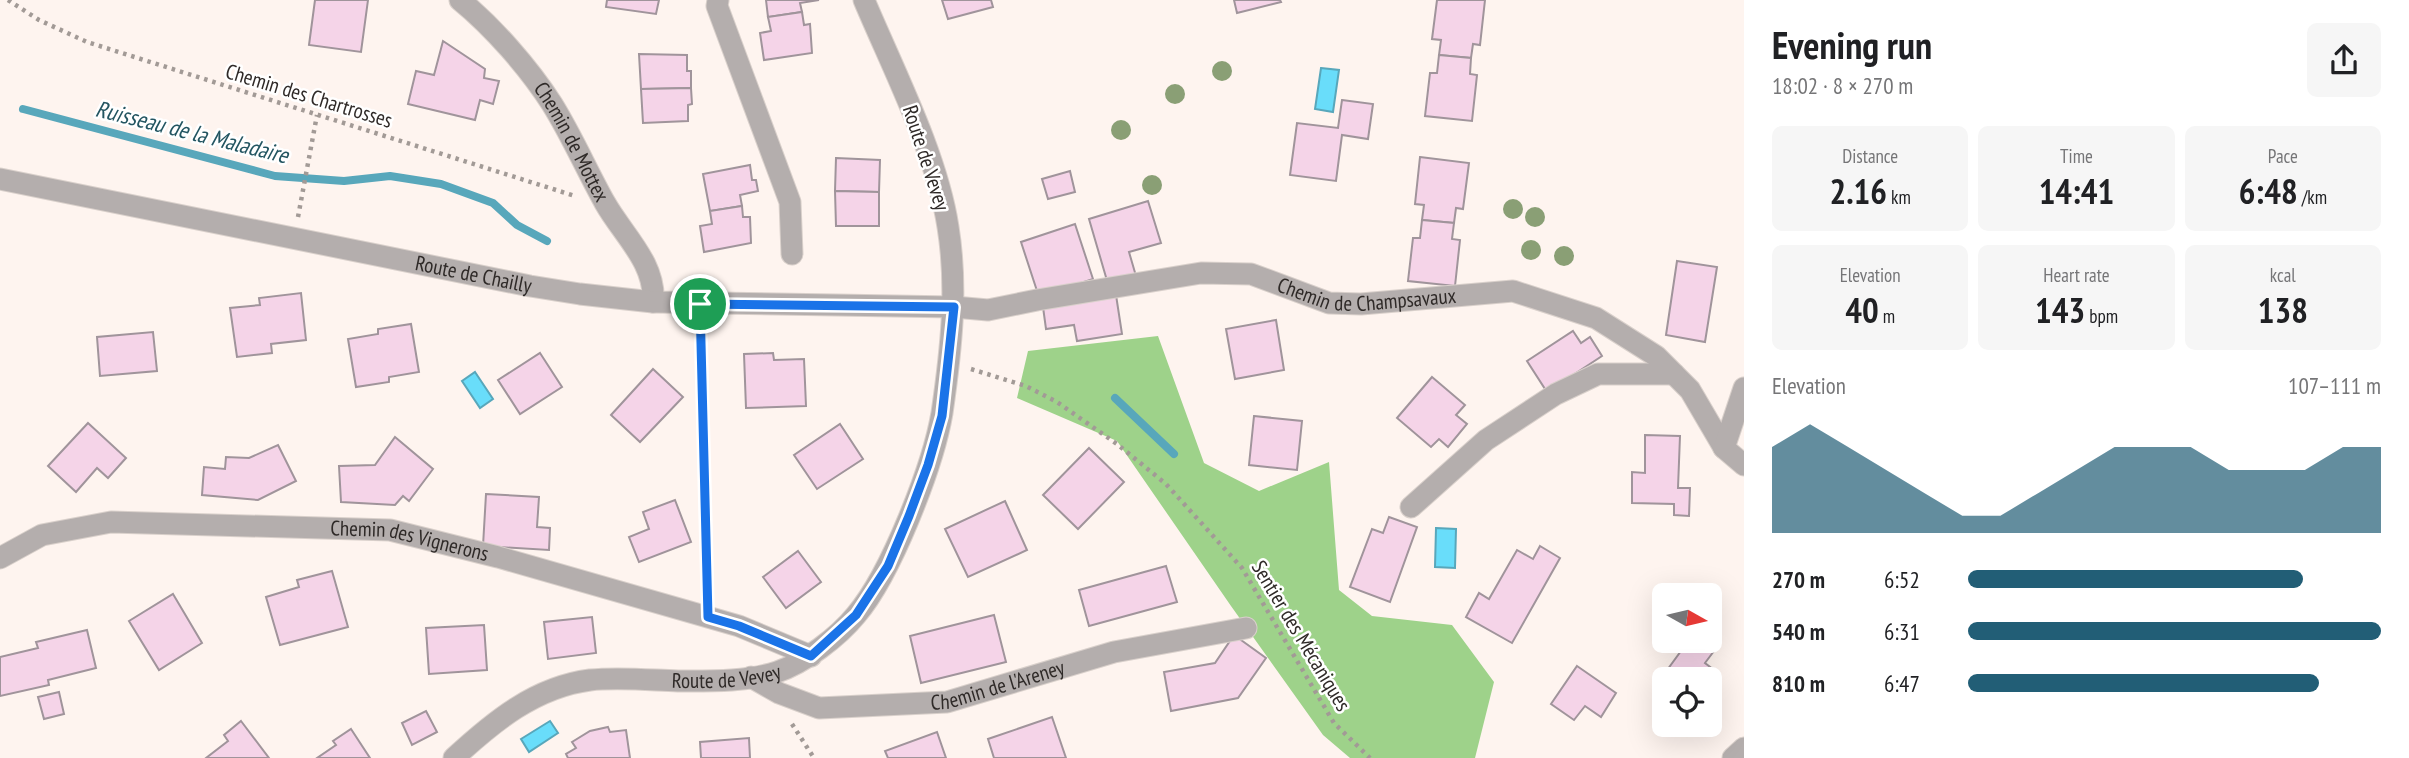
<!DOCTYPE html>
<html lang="en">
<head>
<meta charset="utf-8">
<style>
	body { margin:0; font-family:"PT Sans Narrow",sans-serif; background:#f6f6f6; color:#202124; height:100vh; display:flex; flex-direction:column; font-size:26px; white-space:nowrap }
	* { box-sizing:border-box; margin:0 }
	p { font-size:23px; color:#757577 }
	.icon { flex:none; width:38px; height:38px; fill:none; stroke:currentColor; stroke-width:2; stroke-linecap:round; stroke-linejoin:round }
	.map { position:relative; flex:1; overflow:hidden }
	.sheet { display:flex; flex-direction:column; background:#fff; width:665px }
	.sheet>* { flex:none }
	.needle { width:46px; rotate:98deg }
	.fabs { position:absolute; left:1652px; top:583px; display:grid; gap:14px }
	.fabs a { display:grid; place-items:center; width:70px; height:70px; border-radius:10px; background:#fff; box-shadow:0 7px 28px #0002; font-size:35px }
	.pin { position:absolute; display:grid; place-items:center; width:60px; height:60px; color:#fff; margin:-30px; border:4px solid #fff; border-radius:50%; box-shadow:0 2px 7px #0007 }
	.round { display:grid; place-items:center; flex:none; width:74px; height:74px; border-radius:10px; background:#f6f6f6 }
	.overview { display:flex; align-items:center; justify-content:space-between; height:119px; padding:0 28px }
	h1 { font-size:38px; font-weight:700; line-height:52px }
	.metrics { display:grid; grid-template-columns:repeat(3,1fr); gap:10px; height:119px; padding:7px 28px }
	.metrics div { display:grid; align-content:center; border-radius:10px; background:#f6f6f6; text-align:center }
	.metrics b { font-size:35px; font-weight:700 }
	.metrics small { font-size:19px; font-weight:400 }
	.metrics p { font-size:19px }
	.chart { height:196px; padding:14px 28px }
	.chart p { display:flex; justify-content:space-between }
	.chart svg { width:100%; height:126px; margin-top:7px; fill:#225e76; opacity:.7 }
	ul { padding:0 28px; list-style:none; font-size:23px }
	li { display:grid; grid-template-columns:112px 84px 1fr; align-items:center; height:52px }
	li i { height:18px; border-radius:9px; background:#225e76 }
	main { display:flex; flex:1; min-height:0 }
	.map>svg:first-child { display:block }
	.forest { fill:#9ed28a }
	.water { fill:#69ddfa; stroke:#58a7bb; stroke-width:2 }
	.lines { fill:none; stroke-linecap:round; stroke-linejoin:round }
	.stream { stroke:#58a7bb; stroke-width:8 }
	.building { fill:#f5d4e8; stroke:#a0949b; stroke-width:2 }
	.minor-casing { stroke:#d9d0cb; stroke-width:23 }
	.path { stroke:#a29a96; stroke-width:4.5; stroke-dasharray:3.5 5; stroke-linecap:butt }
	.minor { stroke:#b4aead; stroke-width:21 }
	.tree { fill:#8a9f75 }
	.route-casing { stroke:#fff; stroke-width:14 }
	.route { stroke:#1a73e8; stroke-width:9 }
	.labels { text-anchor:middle; stroke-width:5; stroke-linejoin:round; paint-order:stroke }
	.street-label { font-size:21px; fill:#2f2a28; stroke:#fff }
	.water-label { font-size:23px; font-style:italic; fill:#235561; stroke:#fff }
</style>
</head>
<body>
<main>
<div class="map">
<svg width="1744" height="758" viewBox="0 0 1744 758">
	<rect width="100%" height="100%" fill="#fef4ef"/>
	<polygon class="forest" points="1158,336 1204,463 1259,491 1329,462 1339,590 1372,616 1452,625 1494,682 1475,758 1350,758 1323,735 1231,606 1117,441 1017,398 1028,351"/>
	<g class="water">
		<polygon points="1321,68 1339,70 1333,112 1315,109"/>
		<polygon points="475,372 493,399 480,408 462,381"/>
		<polygon points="1436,528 1456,529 1455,568 1435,567"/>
		<polygon points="550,721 558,733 529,752 521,739"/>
	</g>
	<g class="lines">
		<g class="stream">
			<polyline points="23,109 275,176 344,181 390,176 441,184 493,203 517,225 547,241"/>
			<polyline points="1115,398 1174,454"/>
		</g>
	</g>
	<g class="building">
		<polygon points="315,0 368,0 361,52 309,45"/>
		<polygon points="607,0 659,0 656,14 606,7"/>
		<polygon points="766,0 819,0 800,3 802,12 768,17"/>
		<polygon points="942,0 991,0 993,7 948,19"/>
		<polygon points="1234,0 1280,0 1281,2 1237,13"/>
		<polygon points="1437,0 1485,0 1480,45 1473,44 1471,58 1439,55 1441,40 1432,39"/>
		<polygon points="802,12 804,25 810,24 812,53 764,60 760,33 771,31 768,17"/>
		<polygon points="443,41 485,69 484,78 499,81 493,104 480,100 475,120 408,104 416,71 434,75"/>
		<polygon points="639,54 687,55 687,71 691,71 691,88 641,89"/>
		<polygon points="1439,55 1471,58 1470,74 1477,75 1472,121 1425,116 1430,73 1437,73"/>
		<polygon points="691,88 692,104 688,105 688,121 643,123 641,89"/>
		<polygon points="1342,100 1373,104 1368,139 1342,135 1336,181 1290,175 1297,123 1338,128"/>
		<polygon points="1420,157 1469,163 1463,209 1456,208 1454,223 1422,220 1424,205 1415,204"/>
		<polygon points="836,158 880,160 879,192 835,191"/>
		<polygon points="750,165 752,180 756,180 758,191 740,195 742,206 710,211 703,174"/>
		<polygon points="1070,171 1075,192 1048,199 1042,179"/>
		<polygon points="835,191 879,192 879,226 836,226"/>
		<polygon points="1148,201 1161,243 1129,252 1136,276 1108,284 1089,219"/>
		<polygon points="742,206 743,217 750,217 751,243 704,252 700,226 712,224 710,211"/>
		<polygon points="1422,220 1454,223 1452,239 1460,240 1455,286 1408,281 1413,238 1420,238"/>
		<polygon points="1075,224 1093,279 1039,297 1021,242"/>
		<polygon points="1677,261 1717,267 1705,342 1666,335"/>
		<polygon points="301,293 306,340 271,344 272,353 237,357 230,308 260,305 259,298"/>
		<polygon points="1116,295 1122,334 1077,341 1074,325 1046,329 1043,307"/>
		<polygon points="1276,320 1284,370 1235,379 1226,329"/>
		<polygon points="411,324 419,372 389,377 389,382 356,387 348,339 378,334 378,329"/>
		<polygon points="1573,331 1581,343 1590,337 1602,356 1547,392 1527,361"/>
		<polygon points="153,332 157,371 100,376 97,337"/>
		<polygon points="540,353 562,387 520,414 498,380"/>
		<polygon points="773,353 774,360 804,359 806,406 746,408 744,354"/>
		<polygon points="653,369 683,397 640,442 611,415"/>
		<polygon points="1432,377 1465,405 1456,415 1467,424 1448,447 1439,439 1431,447 1397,418"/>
		<polygon points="1254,416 1302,421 1297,470 1249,465"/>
		<polygon points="88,423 126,458 108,478 97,468 76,492 48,466"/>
		<polygon points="840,424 863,459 817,489 794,455"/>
		<polygon points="1645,435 1680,436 1678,488 1690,488 1689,516 1674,515 1674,504 1632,503 1632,472 1645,473"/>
		<polygon points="395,437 433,469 409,501 403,496 395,505 341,502 339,466 375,465"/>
		<polygon points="278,445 296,481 258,500 202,495 204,467 225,469 226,457 249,458"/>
		<polygon points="1089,448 1124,482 1078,529 1043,495"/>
		<polygon points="486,494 539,497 537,527 550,528 549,550 483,546"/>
		<polygon points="675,500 691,542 639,562 629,537 649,529 643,512"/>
		<polygon points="1005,501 1027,550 968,577 945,529"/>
		<polygon points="1389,517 1417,527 1390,602 1350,587 1372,529 1383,533"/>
		<polygon points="1540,546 1560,558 1512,643 1466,617 1479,593 1489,599 1517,550 1533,559"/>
		<polygon points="798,551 821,582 786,608 763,577"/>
		<polygon points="1166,566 1177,602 1089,626 1079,590"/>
		<polygon points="332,571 348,627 280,645 266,597 299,587 297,580"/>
		<polygon points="173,594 202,643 159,670 129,621"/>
		<polygon points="994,615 1006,662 921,683 910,636"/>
		<polygon points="592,617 596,653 548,659 544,622"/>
		<polygon points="484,625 487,670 429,674 426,628"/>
		<polygon points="87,630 96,668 48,680 49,685 0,696 0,657 38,648 36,642"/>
		<polygon points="1234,635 1266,658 1238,698 1171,711 1164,672 1215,663"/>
		<polygon points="1689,640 1700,640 1714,651 1705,663 1714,670 1708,679 1674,679 1665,673"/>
		<polygon points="1577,666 1616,693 1601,717 1585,706 1574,720 1551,704"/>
		<polygon points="59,692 64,714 44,719 38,697"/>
		<polygon points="426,711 437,732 412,745 402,723"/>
		<polygon points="1052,717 1066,758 994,758 988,739"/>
		<polygon points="241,721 269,758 206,758 228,741 224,735"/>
		<polygon points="608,727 610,732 626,730 630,758 568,758 566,754 576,748 572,742 590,731"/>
		<polygon points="351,729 370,758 317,758 336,745 333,741"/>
		<polygon points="937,732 946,758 888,758 885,751"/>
		<polygon points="749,738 750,758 701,758 700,742"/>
	</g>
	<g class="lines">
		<g class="minor-casing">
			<g id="minor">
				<path id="s1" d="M460 0C493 27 529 68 552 104 572 136 587 171 605 203 623 235 656 263 653 302"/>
				<polyline points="718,0 717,6 790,202 792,254"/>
				<path id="s2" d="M0 179 530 286 580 294 653 302 954 307 988 310 1037 300 1201 273 1251 274 1329 303 1361 304 1513 291 1596 318 1656 356 1690 390 1724 448"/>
				<polyline points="1744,388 1724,448 1744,465"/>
				<polyline points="1411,507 1486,440 1556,394 1598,374 1674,374"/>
				<path id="s3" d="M0 558 42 535 111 522 390 530 498 557 739 626 811 656"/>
				<path id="s4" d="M751 677 779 693 819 708 947 702 1114 652 1246 628"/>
				<path id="s5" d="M454 758C493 722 535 687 590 680 619 677 649 680 678 681 710 681 745 682 777 672 804 663 838 637 856 615 891 574 933 466 942 413 951 351 958 289 948 227 937 154 893 69 864 0"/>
				<polyline points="1733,758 1744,748"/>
			</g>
		</g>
		<g class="path">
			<polyline points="8,0 39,20 87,42 575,196"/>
			<polyline points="298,217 317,115"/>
			<polyline points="699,324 705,456 708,595"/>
			<polyline points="971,369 1026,386 1057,402 1117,444 1166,484 1242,568 1334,723 1370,758"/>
			<polyline points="792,724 814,758"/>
		</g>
		<use href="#minor" class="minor"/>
	</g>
	<g class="tree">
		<circle cx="1222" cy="71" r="10"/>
		<circle cx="1175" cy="94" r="10"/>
		<circle cx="1121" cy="130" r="10"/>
		<circle cx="1152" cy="185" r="10"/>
		<circle cx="1513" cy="209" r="10"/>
		<circle cx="1535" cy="217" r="10"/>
		<circle cx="1531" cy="250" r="10"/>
		<circle cx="1564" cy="256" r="10"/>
	</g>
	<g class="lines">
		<g class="route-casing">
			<polygon id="route" points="700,304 954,307 942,416 928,465 909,516 888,566 856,615 811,656 739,626 708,617"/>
		</g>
		<use href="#route" class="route"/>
	</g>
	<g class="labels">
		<g class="street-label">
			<text transform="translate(309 96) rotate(17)" y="7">Chemin des Chartrosses</text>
			<text dy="7" stroke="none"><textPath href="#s1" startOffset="182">Chemin de Mottex</textPath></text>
			<text transform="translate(926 158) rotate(72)" y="7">Route de Vevey</text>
			<text dy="7" stroke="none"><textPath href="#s2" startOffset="483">Route de Chailly</textPath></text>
			<text dy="7" stroke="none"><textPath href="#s2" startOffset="1386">Chemin de Champsavaux</textPath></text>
			<text dy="7" stroke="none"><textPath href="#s3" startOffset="418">Chemin des Vignerons</textPath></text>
			<text transform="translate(1301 636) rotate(59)" y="7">Sentier des Mécaniques</text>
			<text dy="7" stroke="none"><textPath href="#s5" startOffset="296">Route de Vevey</textPath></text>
			<text dy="7" stroke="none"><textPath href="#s4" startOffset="256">Chemin de l'Areney</textPath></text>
		</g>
		<g class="water-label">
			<text transform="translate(192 132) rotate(14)" y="8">Ruisseau de la Maladaire</text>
		</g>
	</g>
</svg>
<div class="fabs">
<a><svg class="needle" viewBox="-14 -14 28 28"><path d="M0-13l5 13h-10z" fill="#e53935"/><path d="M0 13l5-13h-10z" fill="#757577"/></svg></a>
<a><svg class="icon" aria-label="locate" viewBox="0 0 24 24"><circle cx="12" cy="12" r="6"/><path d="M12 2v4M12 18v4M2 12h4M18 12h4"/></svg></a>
</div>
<div class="pin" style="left:700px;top:304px;background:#1e9e55"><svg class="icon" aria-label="arrive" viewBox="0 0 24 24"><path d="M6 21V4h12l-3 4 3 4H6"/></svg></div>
</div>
<section class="sheet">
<div class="overview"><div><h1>Evening run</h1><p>18:02 · 8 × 270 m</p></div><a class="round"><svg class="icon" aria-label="share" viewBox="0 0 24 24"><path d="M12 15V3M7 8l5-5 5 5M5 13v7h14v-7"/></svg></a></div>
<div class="metrics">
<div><p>Distance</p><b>2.16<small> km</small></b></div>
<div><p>Time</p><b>14:41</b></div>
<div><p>Pace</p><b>6:48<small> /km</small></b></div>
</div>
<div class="metrics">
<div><p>Elevation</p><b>40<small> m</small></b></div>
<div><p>Heart rate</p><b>143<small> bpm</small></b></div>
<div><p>kcal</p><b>138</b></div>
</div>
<div class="chart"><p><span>Elevation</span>107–111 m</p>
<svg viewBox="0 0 160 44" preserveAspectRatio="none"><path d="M0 44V14L10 6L20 14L30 22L40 30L50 38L60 38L70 30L80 22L90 14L100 14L110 14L120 22L130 22L140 22L150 14L160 14V44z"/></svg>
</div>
<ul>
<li><b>270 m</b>6:52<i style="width:81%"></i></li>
<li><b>540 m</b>6:31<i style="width:100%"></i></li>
<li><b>810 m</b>6:47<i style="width:85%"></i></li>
</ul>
</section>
</main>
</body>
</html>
